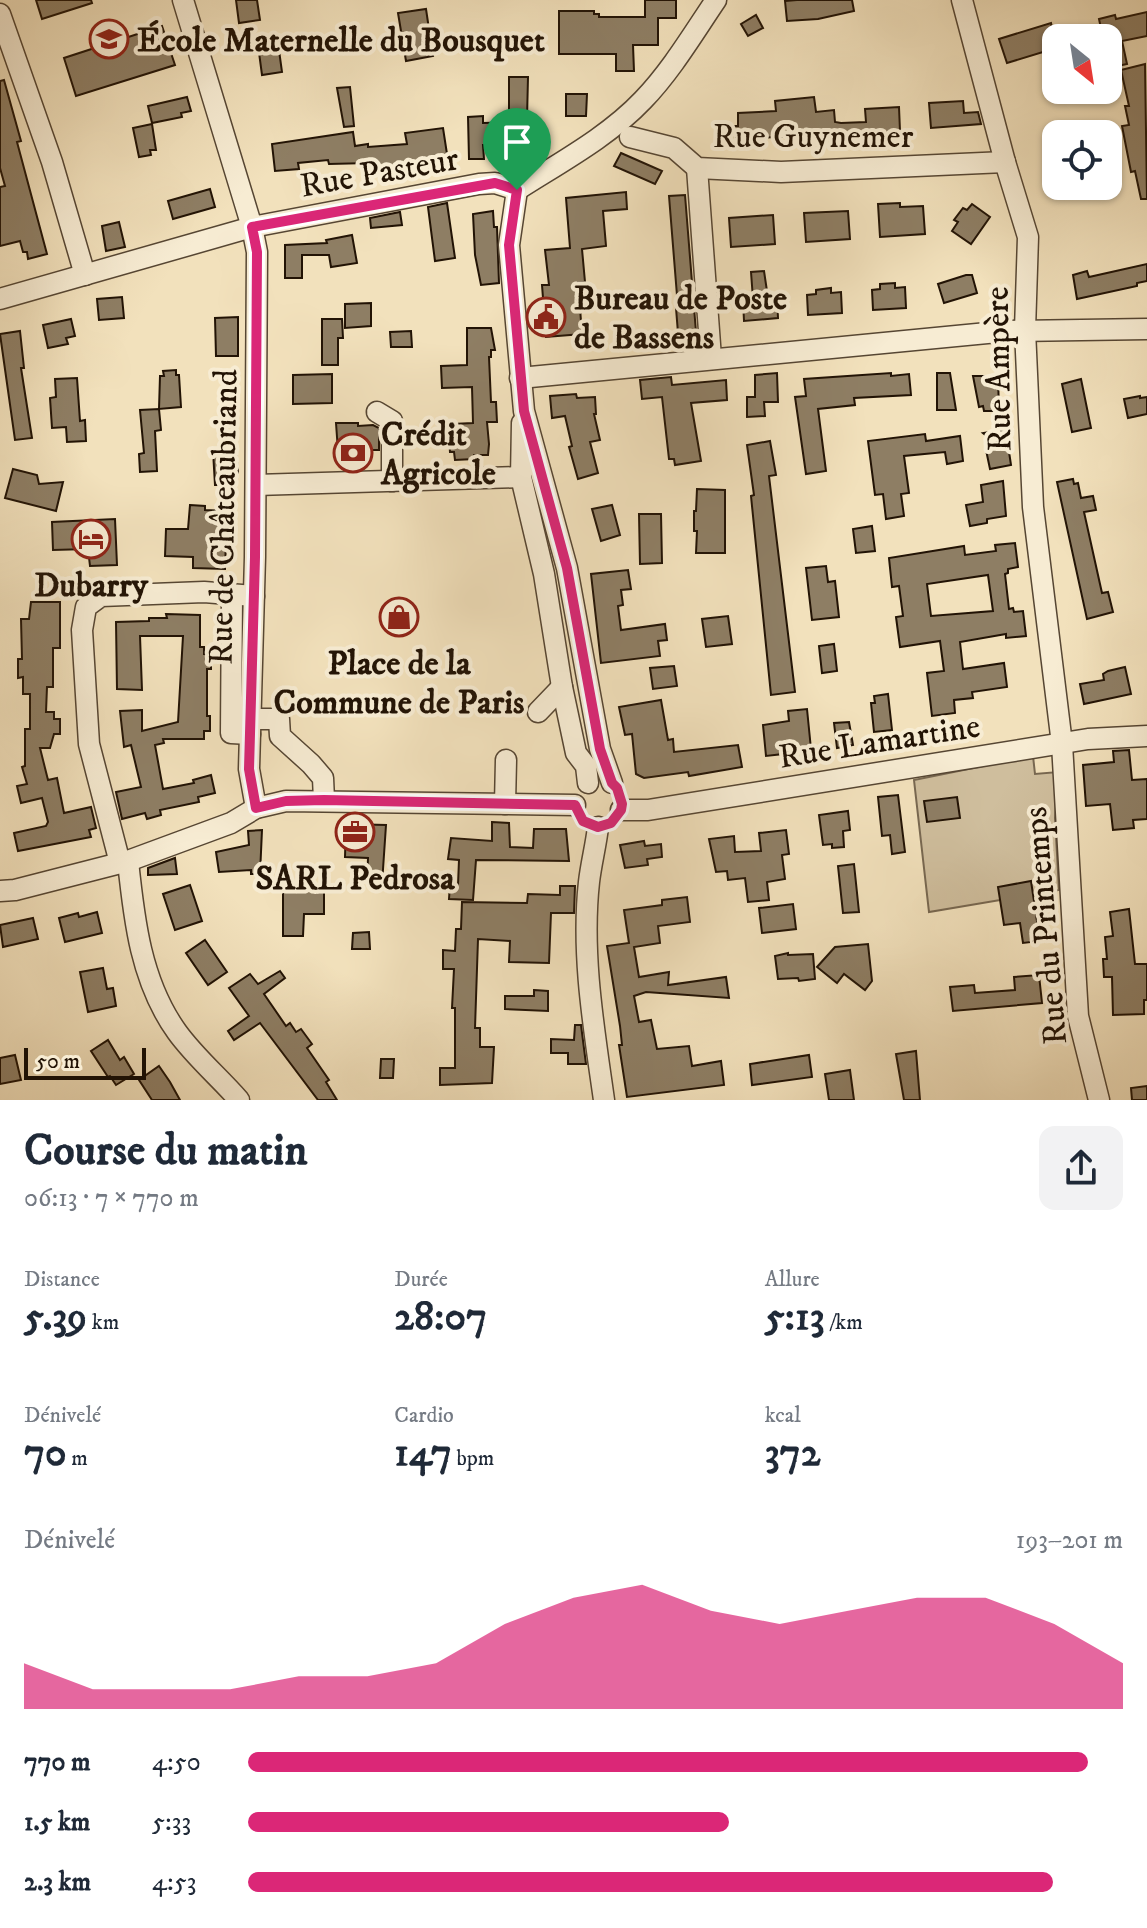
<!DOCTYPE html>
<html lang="fr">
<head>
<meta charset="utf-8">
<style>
	body { margin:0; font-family:"IM FELL DW Pica",serif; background:#f2f2f3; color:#1f2937; height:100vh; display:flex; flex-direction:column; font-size:30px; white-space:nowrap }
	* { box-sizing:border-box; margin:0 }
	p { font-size:26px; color:#747a83 }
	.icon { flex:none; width:44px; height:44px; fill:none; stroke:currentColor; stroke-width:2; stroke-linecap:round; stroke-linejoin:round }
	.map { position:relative; height:1100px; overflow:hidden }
	.drawer { display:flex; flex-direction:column; background:#fff; flex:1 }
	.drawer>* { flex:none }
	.needle { width:52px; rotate:150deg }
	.tools { position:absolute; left:1042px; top:24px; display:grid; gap:16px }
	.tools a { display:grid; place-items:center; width:80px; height:80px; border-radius:16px; background:#fff; box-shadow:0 2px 6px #0004; font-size:40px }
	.scale { position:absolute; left:24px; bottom:20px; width:122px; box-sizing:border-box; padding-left:8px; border:4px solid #221305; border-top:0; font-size:22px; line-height:28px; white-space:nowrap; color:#221305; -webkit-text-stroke:6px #f7ecd3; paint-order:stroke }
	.pin { position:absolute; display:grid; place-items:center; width:68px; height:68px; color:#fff; margin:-82px -34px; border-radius:50% 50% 50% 0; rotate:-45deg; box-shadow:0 0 8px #0007 }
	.pin .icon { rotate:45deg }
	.round { display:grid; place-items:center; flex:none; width:84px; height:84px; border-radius:16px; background:#f2f2f3 }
	.summary { display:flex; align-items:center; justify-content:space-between; height:136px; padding:0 24px }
	h1 { font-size:44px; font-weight:700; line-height:60px }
	.figures { display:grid; grid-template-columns:repeat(3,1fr); gap:12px; height:136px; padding:8px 24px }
	.figures div { display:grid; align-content:center }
	.figures b { font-size:40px; font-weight:700 }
	.figures small { font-size:22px; font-weight:400 }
	.figures p { font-size:22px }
	.chart { height:224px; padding:16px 24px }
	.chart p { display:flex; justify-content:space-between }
	.chart svg { width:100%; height:144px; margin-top:8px; fill:#db2777; opacity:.7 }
	ul { padding:0 24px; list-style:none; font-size:26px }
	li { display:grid; grid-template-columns:128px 96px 1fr; align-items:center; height:60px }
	li i { height:20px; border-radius:10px; background:#db2777 }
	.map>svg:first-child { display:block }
	.green { fill:#cfbe9d; stroke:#786851; stroke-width:2 }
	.building { fill:#8e7e64; stroke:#221305; stroke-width:2; fill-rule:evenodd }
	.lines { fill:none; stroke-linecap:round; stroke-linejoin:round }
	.minor-casing { stroke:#564633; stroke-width:23 }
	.minor { stroke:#f7ecd3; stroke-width:20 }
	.route-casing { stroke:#fff; stroke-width:16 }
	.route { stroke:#db2777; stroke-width:10 }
	.labels { text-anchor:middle; stroke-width:8; stroke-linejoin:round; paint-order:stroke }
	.poi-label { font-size:34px; font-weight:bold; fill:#221305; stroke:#f7ecd3; text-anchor:start }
	.street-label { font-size:34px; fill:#221305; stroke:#f7ecd3 }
</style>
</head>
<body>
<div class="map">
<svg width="1147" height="1100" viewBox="0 0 1147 1100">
	<rect width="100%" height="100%" fill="#f2e1bc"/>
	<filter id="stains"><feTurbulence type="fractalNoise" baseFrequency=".0025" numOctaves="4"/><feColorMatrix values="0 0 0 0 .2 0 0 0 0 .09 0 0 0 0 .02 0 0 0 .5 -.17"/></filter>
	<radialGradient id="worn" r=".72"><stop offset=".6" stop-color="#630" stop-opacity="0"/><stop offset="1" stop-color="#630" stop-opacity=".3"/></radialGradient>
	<polygon class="green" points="1033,756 1035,774 1058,772 1055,818 1059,890 929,912 914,780"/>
	<g class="building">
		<polygon points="36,0 91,0 92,3 42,19"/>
		<polygon points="236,0 257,0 260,20 239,23"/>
		<polygon points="645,0 676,0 676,18 658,18 658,45 633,45 634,71 616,71 616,54 559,54 559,11 594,11 594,14 599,14 599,17 645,17"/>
		<polygon points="797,0 852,0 854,11 818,19 787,21 785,1"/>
		<polygon points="426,9 433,56 406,61 398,13"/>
		<polygon points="1147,12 1147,36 1122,41 1127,64 1108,68 1108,38 1103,38 1099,19 1115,15 1116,19"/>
		<polygon points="756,15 763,28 748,36 741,24"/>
		<polygon points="1051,23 1056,48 1007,63 999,39"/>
		<polygon points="162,26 175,65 76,96 64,58"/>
		<polygon points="278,43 282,72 262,75 258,45"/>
		<polygon points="1145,64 1147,199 1141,199 1135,171 1131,172 1122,126 1129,125 1125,106 1129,106 1121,70"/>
		<polygon points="509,77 528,77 527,119 509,119"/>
		<polygon points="4,80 21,141 17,142 47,254 28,259 27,252 23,252 20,241 0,246 0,187 5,186 0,168 0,81"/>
		<polygon points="350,87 354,126 344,127 337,88"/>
		<polygon points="566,94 587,94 586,116 566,116"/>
		<polygon points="187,97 191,111 181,113 182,117 152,123 148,106"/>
		<polygon points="814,97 816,112 834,110 835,122 841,123 866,122 865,109 899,107 900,131 862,133 796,141 796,136 735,139 734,126 738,126 738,113 776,111 775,101"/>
		<polygon points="963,101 964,113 978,112 981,124 931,128 929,103"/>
		<polygon points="483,116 483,123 518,122 518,146 483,145 484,159 469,159 468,117"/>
		<polygon points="152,124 156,150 150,150 151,155 139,157 133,128"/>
		<polygon points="443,128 449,167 411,173 409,164 370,168 369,163 329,164 328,160 298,163 299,169 275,171 272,144 353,132 355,146 368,144 368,147 407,144 405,133"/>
		<polygon points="621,153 662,171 655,184 614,166"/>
		<polygon points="210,189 215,207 173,219 168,201"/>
		<polygon points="626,192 627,209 603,211 606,246 582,249 585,282 578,282 582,334 546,337 542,285 549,285 545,250 570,248 566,198"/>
		<polygon points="685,195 696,332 678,333 676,308 678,308 669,196"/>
		<polygon points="447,203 455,258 435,261 428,207"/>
		<polygon points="900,203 900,207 923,206 925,234 880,237 878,204"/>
		<polygon points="972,204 990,217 971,244 952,231 958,222 954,220 963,208 967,210"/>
		<polygon points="493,211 494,227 497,227 499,283 481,285 475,255 473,214"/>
		<polygon points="848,211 850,239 806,242 804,213"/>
		<polygon points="400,212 402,225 371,228 370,218"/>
		<polygon points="773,215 775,244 731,247 729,218"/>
		<polygon points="119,222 125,247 106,251 102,226"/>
		<polygon points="352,235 357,263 331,267 329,255 302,255 302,278 285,278 285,245 327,243 326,240"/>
		<polygon points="1147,264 1147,281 1137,283 1137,286 1077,299 1073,275 1087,271 1089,277"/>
		<polygon points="764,271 768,298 777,297 778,318 744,321 743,300 753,299 751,272"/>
		<polygon points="966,275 972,275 977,293 944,303 938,284"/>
		<polygon points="895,283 895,288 905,287 906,308 873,310 872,290 880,289 880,284"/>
		<polygon points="831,288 831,293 841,292 842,313 808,315 807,295 816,294 816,290"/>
		<polygon points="122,297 124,318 99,320 97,299"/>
		<polygon points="371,303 371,326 345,328 345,304"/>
		<polygon points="238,317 238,356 216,356 215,318"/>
		<polygon points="71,319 75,336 66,338 68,344 48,348 43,325"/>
		<polygon points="322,319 342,319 343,338 338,338 338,365 322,365"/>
		<polygon points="467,328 491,328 495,350 491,350 491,357 489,357 491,402 496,402 497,422 487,422 489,444 488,455 474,455 474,459 455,460 454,452 450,452 449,437 453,438 453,424 473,423 472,387 442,388 441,366 467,365"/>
		<polygon points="20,331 24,368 21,368 32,438 15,440 0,334"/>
		<polygon points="411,331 412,347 391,347 390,332"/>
		<polygon points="176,370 176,375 179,375 181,407 159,409 160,376 164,376 163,371"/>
		<polygon points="777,373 778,402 764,402 765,416 747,417 747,397 755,397 755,375"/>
		<polygon points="891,373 891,376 909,374 911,395 854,398 855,405 818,409 826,471 806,474 795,397 806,396 804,379"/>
		<polygon points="937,373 950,373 956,410 937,410"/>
		<polygon points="332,374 332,403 293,404 293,375"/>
		<polygon points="973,376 998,376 999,411 984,411 983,406 979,407"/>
		<polygon points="671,377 672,385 726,380 727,400 691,403 701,461 675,465 674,459 669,459 662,397 642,399 640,380"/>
		<polygon points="77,378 80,421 85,420 86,441 67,442 66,427 52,428 50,398 56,397 55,379"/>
		<polygon points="1081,379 1091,428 1072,432 1062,384"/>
		<polygon points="576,394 577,398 595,397 596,414 594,414 600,440 590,442 598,473 578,479 569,447 572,446 565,416 552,418 550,396"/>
		<polygon points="1140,396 1140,398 1147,397 1147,414 1128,418 1124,399"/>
		<polygon points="159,409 161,430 155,431 157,471 140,472 139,454 144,453 140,410"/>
		<polygon points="336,423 358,423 358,426 373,425 379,428 379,450 358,450 358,455 345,456 345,451 338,451"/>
		<polygon points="1005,425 1011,465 990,469 986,450 993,441 983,433 1001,430"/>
		<polygon points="925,434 926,441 960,436 963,461 947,464 945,452 904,456 909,493 901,494 904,516 886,519 883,494 875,495 868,441"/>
		<polygon points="770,441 776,475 769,476 795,692 771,695 751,496 754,495 747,445"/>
		<polygon points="236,450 238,473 230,474 230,485 215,485 213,451"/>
		<polygon points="13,469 37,475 39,484 63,482 56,511 5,498"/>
		<polygon points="1073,479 1074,484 1078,483 1081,498 1093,496 1096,510 1084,512 1102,593 1108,592 1113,612 1087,619 1057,482"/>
		<polygon points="1003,481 1006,516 987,519 987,523 970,526 966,505 983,502 981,485"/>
		<polygon points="697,489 725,490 725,553 696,553 697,531 694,531 694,511 696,511"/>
		<polygon points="190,505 205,506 205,510 227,511 225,569 193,568 193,557 165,556 166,529 188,529"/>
		<polygon points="612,505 620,535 601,541 592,509"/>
		<polygon points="639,514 661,514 662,563 640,564"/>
		<polygon points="115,519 117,565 90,566 88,549 53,550 52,522"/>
		<polygon points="872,526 875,551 856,553 853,529"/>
		<path d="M1015 543 1018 567 1008 569V573L1005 574 1009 609 1013 608 1014 612 1023 611 1026 636 1006 638V634L960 642 963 669 1004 663 1007 687 972 692 973 698 954 700 955 713 932 716 927 673 944 671 940 641 900 647 896 617 903 616 899 586 892 587 889 558 964 546 965 555 996 551 995 545ZM988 575 993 611 931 616 927 584Z"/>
		<polygon points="826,566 828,582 835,581 839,617 812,620 806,568"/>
		<polygon points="628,570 631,589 621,590 623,605 618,606 621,630 665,624 667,640 658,641 660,656 601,663 591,574"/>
		<polygon points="31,602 60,602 60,648 53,648 53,687 47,687 46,712 54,712 54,719 60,719 60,734 54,734 50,748 40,748 48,780 57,778 64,813 91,807 96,828 89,830 91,837 18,851 14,833 46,826 48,822 42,798 21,803 17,786 27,784 22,767 25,766 25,729 30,729 30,694 23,694 23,677 18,678 18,659 22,659 21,619 29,619"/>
		<polygon points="166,614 200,615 200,647 204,647 204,654 211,654 211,669 207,669 207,716 210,716 210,731 204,731 204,739 163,739 164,743 155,745 163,789 194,783 193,780 211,775 215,793 198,797 199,802 160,810 161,815 147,819 145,813 122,819 116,792 141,787 131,745 124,747 120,711 142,710 142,731 178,722 183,636 140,636 142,690 117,689 116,622 149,621 149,618 167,618"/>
		<polygon points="728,616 732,644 706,647 702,619"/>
		<polygon points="834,644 837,671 822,673 819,646"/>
		<polygon points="674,666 677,686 653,689 650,668"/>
		<polygon points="1125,667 1131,694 1084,704 1080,684 1104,680 1103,674 1108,671"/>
		<polygon points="888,694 892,730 874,732 871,703 875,703 874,696"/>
		<polygon points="661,700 668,740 673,739 674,752 738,745 742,767 689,776 688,772 644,778 636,774 632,734 625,735 619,707"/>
		<polygon points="807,709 811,749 783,751 783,754 766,756 763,725 789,721 788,711"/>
		<polygon points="849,722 853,745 837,748 834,723"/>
		<polygon points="1129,750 1132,780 1147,779 1147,819 1133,820 1134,828 1113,830 1110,804 1086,806 1083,765 1114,762 1113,751"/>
		<polygon points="898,795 905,852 892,854 890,835 882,836 878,797"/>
		<polygon points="957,797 960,818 927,822 924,801"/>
		<polygon points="848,811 850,830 843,831 844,847 832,848 832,844 823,845 819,815"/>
		<polygon points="492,822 509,823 510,847 533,848 534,829 566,829 569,861 476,860 473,900 449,899 450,884 458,885 459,860 448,859 451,838 492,841"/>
		<polygon points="346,824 386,825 382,884 367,883 368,858 345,857"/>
		<polygon points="262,830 260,874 251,874 251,870 219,872 216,852 249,845 248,831"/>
		<polygon points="786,830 789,854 782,855 785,879 767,882 769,900 748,902 745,878 728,880 727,871 716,872 709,839 734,836 735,852 761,851 759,833"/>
		<polygon points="644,841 645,846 661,844 662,857 647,859 648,865 625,868 620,845"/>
		<polygon points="175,858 177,874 148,875 148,868"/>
		<polygon points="854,864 859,912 843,913 838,866"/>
		<polygon points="1031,881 1040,941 1023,943 1020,923 1004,925 998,887"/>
		<polygon points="190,885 202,921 175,930 163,894"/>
		<polygon points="283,885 324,886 324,914 304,914 303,936 283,936"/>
		<polygon points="560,886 575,886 574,913 551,913 549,963 509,962 510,941 478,939 475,1028 480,1028 480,1047 494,1047 492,1083 440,1085 440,1068 455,1068 455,1008 452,1008 454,969 443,969 443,950 455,951 456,929 461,929 462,902 527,903 528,894 560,895"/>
		<polygon points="687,897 690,922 658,926 660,943 634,947 639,977 669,972 668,985 726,977 729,998 646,992 634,996 639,1022 651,1020 657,1049 689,1046 692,1066 721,1061 724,1085 627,1097 619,1045 622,1045 620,1026 607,946 629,943 624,910 662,905 662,900"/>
		<polygon points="793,904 796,929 762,933 759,908"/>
		<polygon points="1129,909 1135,964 1147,964 1147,1000 1144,1000 1144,1014 1113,1015 1112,977 1104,977 1103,959 1107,959 1105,937 1113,936 1110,912"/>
		<polygon points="97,912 102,933 65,942 59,918 78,913 79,917"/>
		<polygon points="33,918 38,939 3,947 0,925"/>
		<polygon points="369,932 370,949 352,949 353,933"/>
		<polygon points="205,940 227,972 208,985 186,953"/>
		<polygon points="868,944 872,981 865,990 844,974 837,983 817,967 835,947"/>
		<polygon points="788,953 788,955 813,954 815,979 799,981 798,978 778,979 775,956"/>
		<polygon points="103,968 107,989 113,988 116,1006 88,1012 80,972"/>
		<polygon points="280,971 285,978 264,994 286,1026 290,1023 296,1032 301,1029 312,1044 307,1048 329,1080 326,1082 337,1100 318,1100 260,1023 234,1040 228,1031 249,1016 229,988 250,974 258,984"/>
		<polygon points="1039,975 1042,1003 953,1011 950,987 974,985 975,993 1015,990 1014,977"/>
		<polygon points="534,990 548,991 548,1011 505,1009 505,996 534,996"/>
		<polygon points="575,1025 581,1025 586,1064 568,1064 568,1053 551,1053 551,1039 574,1040"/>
		<polygon points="108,1040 120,1060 124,1057 134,1074 116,1085 110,1076 108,1077 91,1051"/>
		<polygon points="916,1051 920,1100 904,1100 896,1054"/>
		<polygon points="15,1055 21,1080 0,1084 0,1058"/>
		<polygon points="809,1055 812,1077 752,1085 750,1064"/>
		<polygon points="381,1059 394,1059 393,1078 380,1078"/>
		<polygon points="159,1066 170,1082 180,1100 152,1100 139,1080"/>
		<polygon points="850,1070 854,1100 829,1100 825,1074"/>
		<polygon points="1147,1086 1147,1100 1132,1100 1131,1088"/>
	</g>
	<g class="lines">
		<g class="minor-casing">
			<g id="minor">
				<polyline points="183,0 252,227 257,252 255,557 249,769 256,808"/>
				<polyline points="962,0 1005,162 1028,237 1025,330 1033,507 1062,744 1078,1016 1099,1100"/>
				<polyline points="0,14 52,162 85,275"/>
				<polyline points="630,137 674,148 697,168 781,172 1005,162"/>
				<polyline points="697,168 711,358"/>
				<polyline points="517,190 509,245 524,411 567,568 600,749 612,783"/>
				<path d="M517 190C559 163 608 137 643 100 671 71 693 34 716 0"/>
				<polyline points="0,299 252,227 479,184 495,183 517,190"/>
				<polyline points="520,378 1008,331 1147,329"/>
				<polyline points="377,412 392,421 392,481"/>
				<polyline points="522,423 521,477 544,574 562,687 576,753 586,766 588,783"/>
				<polyline points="256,485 521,477"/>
				<polyline points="232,594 231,733 250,734"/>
				<polyline points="538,712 562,687"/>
				<polyline points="250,719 279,719 280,736 311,764 323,778 324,800"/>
				<polyline points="505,804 506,760"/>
				<polyline points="621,810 648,810 1088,739 1147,736"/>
				<path d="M598 827C596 845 591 864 589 882 581 954 594 1029 604 1100"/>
				<path d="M128 861C134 920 141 982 177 1032 195 1057 219 1077 239 1100"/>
				<polyline points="120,863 89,744 82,630 86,607 101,596 204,592 254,596"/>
				<polyline points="0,891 15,890 128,861 231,823 256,808 286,801 575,805"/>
			</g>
		</g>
		<use href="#minor" class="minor"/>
	</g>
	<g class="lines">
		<g class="route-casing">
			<polygon id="route" points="495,183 517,190 509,245 524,411 567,568 600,749 612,783 617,788 622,804 621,810 611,823 598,827 583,821 575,805 324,800 286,801 256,808 249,769 255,557 257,252 252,227"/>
		</g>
		<use href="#route" class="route"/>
	</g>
	<defs>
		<g id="school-ring" transform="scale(2)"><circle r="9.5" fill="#f7ecd3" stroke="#8f2418" stroke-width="1.5"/><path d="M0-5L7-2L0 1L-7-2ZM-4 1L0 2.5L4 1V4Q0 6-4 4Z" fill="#8f2418"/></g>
		<g id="civic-ring" transform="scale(2)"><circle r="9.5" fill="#f7ecd3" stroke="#8f2418" stroke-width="1.5"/><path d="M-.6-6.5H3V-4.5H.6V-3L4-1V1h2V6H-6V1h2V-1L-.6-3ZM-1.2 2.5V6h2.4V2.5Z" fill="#8f2418"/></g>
		<g id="bank-ring" transform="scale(2)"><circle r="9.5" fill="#f7ecd3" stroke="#8f2418" stroke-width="1.5"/><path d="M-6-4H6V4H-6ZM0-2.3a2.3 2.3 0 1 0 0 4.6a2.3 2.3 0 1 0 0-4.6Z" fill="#8f2418"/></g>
		<g id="hotel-ring" transform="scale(2)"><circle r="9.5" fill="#f7ecd3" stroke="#8f2418" stroke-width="1.5"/><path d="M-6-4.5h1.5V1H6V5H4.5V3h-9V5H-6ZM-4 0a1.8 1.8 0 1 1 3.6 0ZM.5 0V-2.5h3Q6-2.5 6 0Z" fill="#8f2418"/></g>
		<g id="shop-ring" transform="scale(2)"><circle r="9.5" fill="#f7ecd3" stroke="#8f2418" stroke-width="1.5"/><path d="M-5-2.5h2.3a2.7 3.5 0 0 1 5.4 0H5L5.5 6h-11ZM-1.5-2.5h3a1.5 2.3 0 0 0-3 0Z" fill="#8f2418"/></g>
		<g id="office-ring" transform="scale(2)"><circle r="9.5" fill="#f7ecd3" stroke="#8f2418" stroke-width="1.5"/><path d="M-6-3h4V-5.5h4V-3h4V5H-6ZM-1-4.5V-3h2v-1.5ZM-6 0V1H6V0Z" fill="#8f2418"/></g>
	</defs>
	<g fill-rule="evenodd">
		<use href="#school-ring" x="109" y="39"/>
		<use href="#civic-ring" x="546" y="317"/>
		<use href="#bank-ring" x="353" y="453"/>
		<use href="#hotel-ring" x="91" y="539"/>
		<use href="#shop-ring" x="399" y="617"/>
		<use href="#office-ring" x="355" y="832"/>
	</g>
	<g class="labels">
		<g class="poi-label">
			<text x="137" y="51">École Maternelle du Bousquet</text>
			<text x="574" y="309">Bureau de Poste<tspan x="574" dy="39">de Bassens</tspan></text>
			<text x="381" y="445">Crédit<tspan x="381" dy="39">Agricole</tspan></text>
			<text x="91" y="596" text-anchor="middle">Dubarry</text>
			<text x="399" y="674" text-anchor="middle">Place de la<tspan x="399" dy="39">Commune de Paris</tspan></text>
			<text x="355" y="889" text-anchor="middle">SARL Pedrosa</text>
		</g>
		<g class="street-label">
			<text x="813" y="147">Rue Guynemer</text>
			<text transform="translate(379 171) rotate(-10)" y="12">Rue Pasteur</text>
			<text transform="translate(997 369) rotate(-91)" y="12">Rue Ampère</text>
			<text transform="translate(222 517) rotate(-89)" y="12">Rue de Châteaubriand</text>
			<text transform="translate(879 740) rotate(-9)" y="12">Rue Lamartine</text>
			<text transform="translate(1044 926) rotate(-95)" y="12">Rue du Printemps</text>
		</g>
	</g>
	<rect width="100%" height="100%" filter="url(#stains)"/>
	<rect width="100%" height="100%" fill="url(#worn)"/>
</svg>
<div class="tools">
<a><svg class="needle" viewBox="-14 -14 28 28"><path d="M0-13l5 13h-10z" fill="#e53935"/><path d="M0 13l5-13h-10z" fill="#747a83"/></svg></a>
<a><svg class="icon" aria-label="locate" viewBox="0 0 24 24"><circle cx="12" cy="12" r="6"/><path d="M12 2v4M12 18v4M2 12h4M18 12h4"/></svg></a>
</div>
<div class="scale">50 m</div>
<div class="pin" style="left:517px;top:190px;background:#1e9e55"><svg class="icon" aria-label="arrive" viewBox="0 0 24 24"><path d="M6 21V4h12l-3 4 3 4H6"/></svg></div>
</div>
<section class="drawer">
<div class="summary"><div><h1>Course du matin</h1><p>06:13 · 7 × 770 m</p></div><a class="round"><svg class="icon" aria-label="share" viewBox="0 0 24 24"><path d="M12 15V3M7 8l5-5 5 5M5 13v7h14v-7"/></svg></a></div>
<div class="figures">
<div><p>Distance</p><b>5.39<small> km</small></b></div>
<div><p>Durée</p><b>28:07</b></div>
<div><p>Allure</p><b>5:13<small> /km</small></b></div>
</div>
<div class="figures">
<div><p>Dénivelé</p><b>70<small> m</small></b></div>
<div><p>Cardio</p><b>147<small> bpm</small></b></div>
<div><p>kcal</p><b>372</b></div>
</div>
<div class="chart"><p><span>Dénivelé</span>193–201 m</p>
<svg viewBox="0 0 160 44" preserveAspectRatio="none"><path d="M0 44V30L10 38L20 38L30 38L40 34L50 34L60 30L70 18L80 10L90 6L100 14L110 18L120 14L130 10L140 10L150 18L160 30V44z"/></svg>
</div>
<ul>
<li><b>770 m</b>4:50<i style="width:96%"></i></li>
<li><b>1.5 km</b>5:33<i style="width:55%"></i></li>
<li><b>2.3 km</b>4:53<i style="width:92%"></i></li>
</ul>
</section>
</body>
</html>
